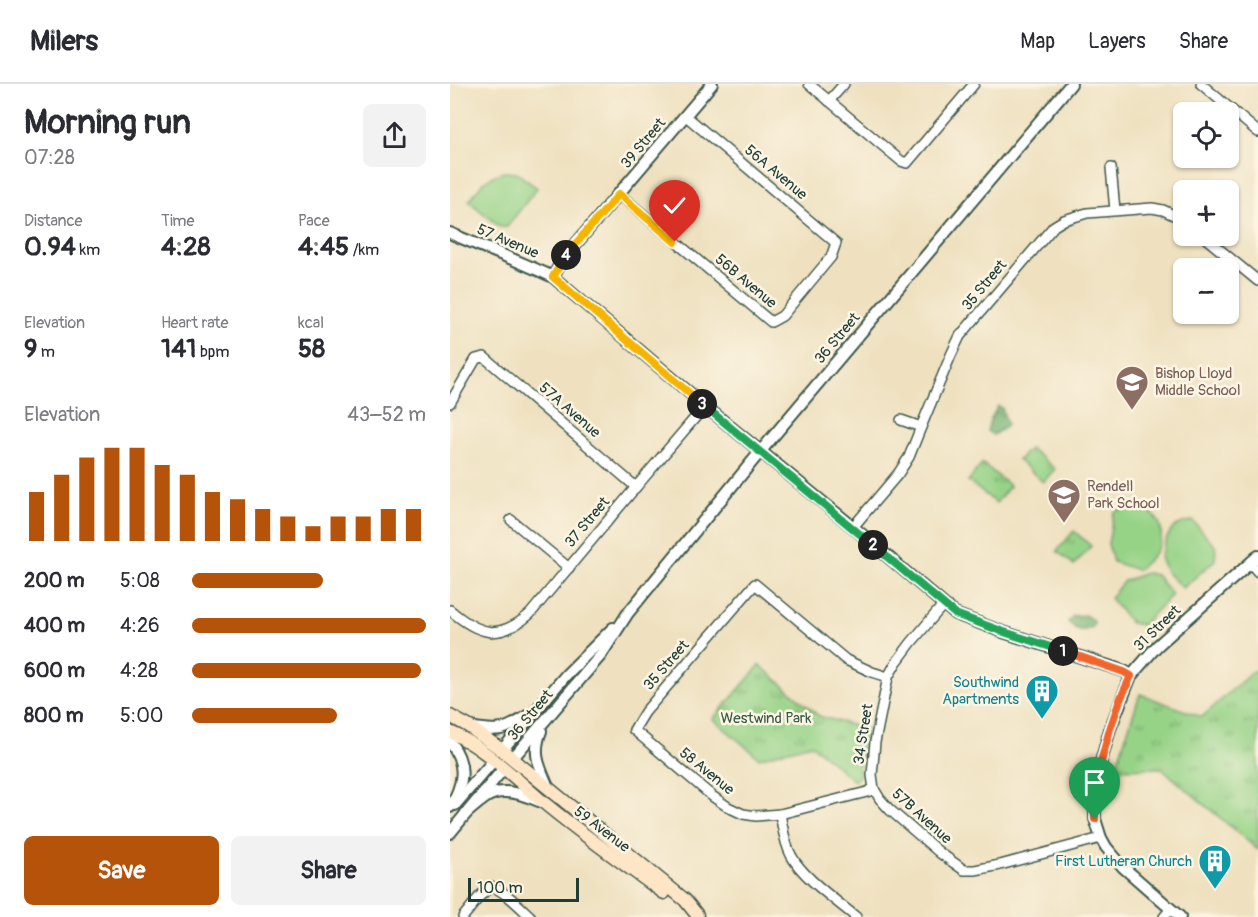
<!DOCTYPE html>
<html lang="en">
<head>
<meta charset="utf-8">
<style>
	body { margin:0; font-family:Pangolin,sans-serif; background:#f2f2f3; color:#2b2b33; height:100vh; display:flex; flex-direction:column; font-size:22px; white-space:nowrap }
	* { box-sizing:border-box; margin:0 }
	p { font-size:20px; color:#7c7c81 }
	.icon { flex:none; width:33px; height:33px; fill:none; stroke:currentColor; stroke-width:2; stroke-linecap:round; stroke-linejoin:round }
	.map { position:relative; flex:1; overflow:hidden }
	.panel { display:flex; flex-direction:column; background:#fff; width:450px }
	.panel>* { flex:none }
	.buttons { position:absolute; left:723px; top:18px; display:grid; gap:12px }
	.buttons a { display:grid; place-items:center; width:66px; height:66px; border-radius:9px; background:#fff; box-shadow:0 2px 4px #0004; font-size:30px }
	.scale { position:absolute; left:18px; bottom:15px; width:111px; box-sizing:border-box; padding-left:6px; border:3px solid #1f3d34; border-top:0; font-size:16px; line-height:21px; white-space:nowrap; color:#1f3d34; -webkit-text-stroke:4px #fcf5e5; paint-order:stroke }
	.pin { position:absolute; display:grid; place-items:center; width:51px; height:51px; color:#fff; margin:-62px -26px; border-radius:50% 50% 50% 0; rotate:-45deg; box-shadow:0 0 6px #0007 }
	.pin .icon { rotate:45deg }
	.km { position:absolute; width:30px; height:30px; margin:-15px; border-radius:50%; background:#222; color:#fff; font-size:16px; line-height:30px; text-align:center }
	.round { display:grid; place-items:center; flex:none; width:63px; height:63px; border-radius:9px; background:#f2f2f3 }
	.overview { display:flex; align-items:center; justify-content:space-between; height:102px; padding:0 24px }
	h1 { font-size:33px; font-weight:700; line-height:45px }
	.figures { display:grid; grid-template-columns:repeat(3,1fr); gap:9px; height:102px; padding:6px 24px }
	.figures div { display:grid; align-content:center }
	.figures b { font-size:26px; font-weight:700 }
	.figures small { font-size:16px; font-weight:400 }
	.figures p { font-size:16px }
	.chart { height:168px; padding:12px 24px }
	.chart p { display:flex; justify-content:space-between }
	.chart svg { width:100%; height:108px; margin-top:6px; stroke:#b45309; stroke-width:6 }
	.cta { display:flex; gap:12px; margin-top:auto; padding:12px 24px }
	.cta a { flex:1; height:69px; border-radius:9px; background:#b45309; color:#fff; font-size:24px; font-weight:700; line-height:69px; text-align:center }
	.cta a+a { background:#f2f2f3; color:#2b2b33 }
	ul { padding:0 24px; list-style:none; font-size:20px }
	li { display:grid; grid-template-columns:96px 72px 1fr; align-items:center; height:45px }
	li i { height:15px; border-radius:8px; background:#b45309 }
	header { display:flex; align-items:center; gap:36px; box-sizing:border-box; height:84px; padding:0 30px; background:#fff; border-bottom:2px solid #e1e1e2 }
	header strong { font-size:28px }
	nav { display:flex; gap:33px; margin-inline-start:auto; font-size:21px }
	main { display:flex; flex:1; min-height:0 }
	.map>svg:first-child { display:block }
	.grass { fill:#97d387; stroke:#5b885e; stroke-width:1.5 }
	.forest { fill:url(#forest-crowns); stroke:#4c7954; stroke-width:1.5 }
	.park { fill:url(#park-tufts); stroke:#5b885e; stroke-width:1.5 }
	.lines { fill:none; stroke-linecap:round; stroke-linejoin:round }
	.minor-casing { stroke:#3e5649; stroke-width:12 }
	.tertiary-casing { stroke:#3e5649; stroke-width:14 }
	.secondary-casing { stroke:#3e5649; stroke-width:15 }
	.minor { stroke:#fff; stroke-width:9 }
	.tertiary { stroke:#fff; stroke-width:10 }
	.secondary { stroke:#fee5c5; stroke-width:12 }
	.split-1-casing { stroke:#fff; stroke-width:12 }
	.split-2-casing { stroke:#fff; stroke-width:12 }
	.split-3-casing { stroke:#fff; stroke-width:12 }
	.split-4-casing { stroke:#fff; stroke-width:12 }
	.split-5-casing { stroke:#fff; stroke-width:12 }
	.split-1 { stroke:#f0652b; stroke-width:8 }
	.split-2 { stroke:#22a559; stroke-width:8 }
	.split-3 { stroke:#22a559; stroke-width:8 }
	.split-4 { stroke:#f5b400; stroke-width:8 }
	.split-5 { stroke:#f5b400; stroke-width:8 }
	.labels { text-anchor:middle; stroke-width:5; stroke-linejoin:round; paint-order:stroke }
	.street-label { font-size:15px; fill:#1f3d34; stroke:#fcf5e5 }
	.education-label { font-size:15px; fill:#785e54; stroke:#fcf5e5; text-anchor:start }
	.culture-label { font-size:15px; fill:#0d838f; stroke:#fcf5e5; text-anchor:end }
	.park-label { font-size:15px; fill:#375b45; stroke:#fcf5e5 }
</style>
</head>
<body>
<header>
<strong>Milers</strong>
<nav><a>Map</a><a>Layers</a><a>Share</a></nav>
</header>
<main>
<section class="panel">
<div class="overview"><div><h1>Morning run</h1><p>07:28</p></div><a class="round"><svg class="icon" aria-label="share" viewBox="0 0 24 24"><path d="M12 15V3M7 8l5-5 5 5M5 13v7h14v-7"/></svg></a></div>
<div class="figures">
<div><p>Distance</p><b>0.94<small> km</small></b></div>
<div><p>Time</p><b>4:28</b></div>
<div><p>Pace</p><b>4:45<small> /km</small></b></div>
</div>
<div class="figures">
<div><p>Elevation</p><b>9<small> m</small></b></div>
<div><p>Heart rate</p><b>141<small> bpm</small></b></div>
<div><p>kcal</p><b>58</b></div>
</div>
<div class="chart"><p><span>Elevation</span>43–52 m</p>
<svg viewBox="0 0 160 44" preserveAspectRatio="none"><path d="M5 44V24M15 44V17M25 44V10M35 44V6M45 44V6M55 44V13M65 44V17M75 44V24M85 44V27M95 44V31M105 44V34M115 44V38M125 44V34M135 44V34M145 44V31M155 44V31"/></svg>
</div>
<ul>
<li><b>200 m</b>5:08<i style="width:56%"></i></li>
<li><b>400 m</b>4:26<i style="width:100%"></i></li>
<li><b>600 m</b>4:28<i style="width:98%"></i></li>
<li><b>800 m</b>5:00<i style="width:62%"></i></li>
</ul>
<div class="cta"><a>Save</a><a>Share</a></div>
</section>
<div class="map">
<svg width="808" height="833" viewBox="0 0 808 833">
	<defs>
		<pattern id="forest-crowns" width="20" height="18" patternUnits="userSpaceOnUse" patternTransform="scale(1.5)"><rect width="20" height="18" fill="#79b574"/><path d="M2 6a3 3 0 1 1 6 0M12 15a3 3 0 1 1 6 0" fill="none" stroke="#639460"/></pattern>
		<pattern id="park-tufts" width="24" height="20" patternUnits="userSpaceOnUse" patternTransform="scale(1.5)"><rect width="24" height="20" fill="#97d387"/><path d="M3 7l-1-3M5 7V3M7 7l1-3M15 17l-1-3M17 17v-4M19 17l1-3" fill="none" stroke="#7bac6f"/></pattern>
	</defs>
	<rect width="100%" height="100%" fill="#fcf5e5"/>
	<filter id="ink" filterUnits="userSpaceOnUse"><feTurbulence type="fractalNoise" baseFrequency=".0167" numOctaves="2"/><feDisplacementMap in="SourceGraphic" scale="12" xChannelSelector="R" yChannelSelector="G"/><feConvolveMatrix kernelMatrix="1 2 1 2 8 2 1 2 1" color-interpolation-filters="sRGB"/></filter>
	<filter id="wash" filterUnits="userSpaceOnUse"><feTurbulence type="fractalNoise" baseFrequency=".008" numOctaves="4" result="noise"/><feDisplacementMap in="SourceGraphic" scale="24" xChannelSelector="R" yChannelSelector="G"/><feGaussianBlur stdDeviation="1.35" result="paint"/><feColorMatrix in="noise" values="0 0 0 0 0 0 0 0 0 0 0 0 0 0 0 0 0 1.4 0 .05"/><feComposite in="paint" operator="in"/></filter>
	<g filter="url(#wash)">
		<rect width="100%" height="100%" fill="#efe1c0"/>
		<g class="grass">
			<path d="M54 88 67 89 87 104 57 143H50L19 117C30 101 35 93 54 88Z"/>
			<path d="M676 424 698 425C702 430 708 435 710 441 716 461 701 475 687 486L663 478 658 460 664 428Z"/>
			<path d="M743 437 766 463 765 476 733 504 717 489 710 474C717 453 718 439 743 437Z"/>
			<polygon points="696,489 706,491 722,511 692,541 681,539 660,514 674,497"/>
		</g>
		<g class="forest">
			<polygon points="548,322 552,324 557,340 554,344 543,351 537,347 541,334"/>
			<polygon points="635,531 644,537 643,543 632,547 625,544 618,538 623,532"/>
		</g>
		<g class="park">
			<polygon points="580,364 605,385 593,398 568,376"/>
			<polygon points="532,379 560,402 546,419 518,397"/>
			<polygon points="624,447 641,462 624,481 607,467"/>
			<polygon points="310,581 369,632 416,645 409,681 409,692 404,697 361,660 309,674 263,635"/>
			<polygon points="803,587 808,589 808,766 711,684 665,685 690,610 752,633"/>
		</g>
	</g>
	<g filter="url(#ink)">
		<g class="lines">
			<g class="minor-casing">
				<g id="minor">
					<polyline points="359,0 451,77 457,79 524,0"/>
					<polyline points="751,0 808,48"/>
					<polyline points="379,17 394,0"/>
					<polyline points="661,84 665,126"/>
					<polyline points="169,110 321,238 332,232 381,173 386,159 236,32"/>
					<polyline points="753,152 808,197"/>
					<polyline points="0,319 26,275 34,273 186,403"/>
					<polyline points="451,336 471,343"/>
					<polyline points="61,436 119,484"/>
					<polyline points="403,443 448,390 459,373 471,343 501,271 510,252 604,142 614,136 637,129 702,124 713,126 734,136"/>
					<polyline points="800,479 808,488"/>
					<polyline points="493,521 461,559 446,579 438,593 425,658 422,691 424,705 430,715 440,726 490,769 514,786 525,786 550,781 651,754"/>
					<path d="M0 526C29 551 49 557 80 530L186 403 255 322"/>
					<polyline points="424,705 417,708 330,730 306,732 293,730 278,723 262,712 184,646 195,628 305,500 396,576 422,588 438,593"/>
					<path d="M330 730C333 744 334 758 341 771 352 793 387 817 406 833"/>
					<path d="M13 833 30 812 41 802C56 808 69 822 81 833"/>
					<polyline points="714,833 721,825"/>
				</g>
			</g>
			<g class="tertiary-casing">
				<g id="tertiary">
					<path d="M0 149C34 164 69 177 103 193L255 322 403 443 505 530 553 548 674 587 681 592"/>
					<polyline points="103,193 113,175 262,0"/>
					<path d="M19 643C46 648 54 648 77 632"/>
					<path d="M91 647C82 669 89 682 98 703"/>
					<path d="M0 658C17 680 14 700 0 723"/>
					<polyline points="52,666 116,591 163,544"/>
					<polyline points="62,675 151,571 178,529 310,368 621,0"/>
					<polyline points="5,721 44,676"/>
					<path d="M16 729C24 723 32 715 40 711 56 704 74 711 89 717"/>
					<polyline points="0,749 54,684"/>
					<polyline points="730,833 673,783 656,763 651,754 645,735 645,700 660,645 681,592 707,562 808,472"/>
				</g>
			</g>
			<g class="secondary-casing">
				<g id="secondary">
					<polyline points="0,632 18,642 52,666 235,816 247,831"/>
					<path d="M0 648C38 665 67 697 99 723 136 753 175 781 214 809"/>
				</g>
			</g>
			<use href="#minor" class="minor"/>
			<use href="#tertiary" class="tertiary"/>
			<use href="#secondary" class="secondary"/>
		</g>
	</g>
	<g class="lines" filter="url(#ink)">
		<g class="split-1-casing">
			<polyline id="split-1" points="613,567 674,588 681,592 670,616 660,645 645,700 645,735"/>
		</g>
		<g class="split-2-casing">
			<polyline id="split-2" points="423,461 505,530 554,548 613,567"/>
		</g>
		<g class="split-3-casing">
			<polyline id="split-3" points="252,320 423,461"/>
		</g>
		<g class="split-4-casing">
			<polyline id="split-4" points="116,171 103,193 252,320"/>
		</g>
		<g class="split-5-casing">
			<polyline id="split-5" points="116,171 169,110 225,158"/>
		</g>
		<use href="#split-1" class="split-1"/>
		<use href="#split-2" class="split-2"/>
		<use href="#split-3" class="split-3"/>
		<use href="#split-4" class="split-4"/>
		<use href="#split-5" class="split-5"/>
	</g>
	<defs>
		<g id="school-pin" transform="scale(1.725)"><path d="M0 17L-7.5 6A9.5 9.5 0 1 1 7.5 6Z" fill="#8d6e63" stroke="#fcf5e5"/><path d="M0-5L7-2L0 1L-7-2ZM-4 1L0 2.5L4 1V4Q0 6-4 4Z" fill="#fff"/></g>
		<g id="building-pin" transform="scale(1.725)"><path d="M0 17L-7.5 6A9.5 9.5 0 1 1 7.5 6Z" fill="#0f9aa8" stroke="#fcf5e5"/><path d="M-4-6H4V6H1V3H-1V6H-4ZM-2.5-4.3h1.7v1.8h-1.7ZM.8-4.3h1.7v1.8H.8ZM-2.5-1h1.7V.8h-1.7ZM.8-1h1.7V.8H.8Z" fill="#fff"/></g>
	</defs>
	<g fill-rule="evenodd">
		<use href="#school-pin" x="682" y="298"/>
		<use href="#school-pin" x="614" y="411"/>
		<use href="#building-pin" x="592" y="607"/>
		<use href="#building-pin" x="765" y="777"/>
	</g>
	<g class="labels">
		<g class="street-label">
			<text transform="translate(193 59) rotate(-50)" y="5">39 Street</text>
			<text transform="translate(326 88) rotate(40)" y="5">56A Avenue</text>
			<text transform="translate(58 157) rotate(23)" y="5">57 Avenue</text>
			<text transform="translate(296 197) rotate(40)" y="5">56B Avenue</text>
			<text transform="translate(534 201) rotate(-50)" y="5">35 Street</text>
			<text transform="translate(387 254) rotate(-50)" y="5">36 Street</text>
			<text transform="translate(120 326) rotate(41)" y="5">57A Avenue</text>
			<text transform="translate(137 438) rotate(-50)" y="5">37 Street</text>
			<text transform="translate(707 544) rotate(-44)" y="5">31 Street</text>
			<text transform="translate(216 581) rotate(-49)" y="5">35 Street</text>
			<text transform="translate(80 631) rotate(-50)" y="5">36 Street</text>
			<text transform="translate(413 650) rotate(-81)" y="5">34 Street</text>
			<text transform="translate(257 687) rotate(39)" y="5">58 Avenue</text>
			<text transform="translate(472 732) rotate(42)" y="5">57B Avenue</text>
			<text transform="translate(152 745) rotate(37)" y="5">59 Avenue</text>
		</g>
		<g class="education-label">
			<text x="705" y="294">Bishop Lloyd<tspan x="705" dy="17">Middle School</tspan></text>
			<text x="637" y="407">Rendell<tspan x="637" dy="17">Park School</tspan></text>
		</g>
		<g class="culture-label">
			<text x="569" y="603">Southwind<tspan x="569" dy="17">Apartments</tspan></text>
			<text x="742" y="782">First Lutheran Church</text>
		</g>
		<g class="park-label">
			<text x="316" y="639">Westwind Park</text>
		</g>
	</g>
</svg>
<div class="buttons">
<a><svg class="icon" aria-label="locate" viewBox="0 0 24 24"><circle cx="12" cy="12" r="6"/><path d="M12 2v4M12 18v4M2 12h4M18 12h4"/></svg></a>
<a>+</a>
<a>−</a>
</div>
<div class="scale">100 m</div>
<div class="pin" style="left:645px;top:735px;background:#1e9e55"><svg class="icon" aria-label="arrive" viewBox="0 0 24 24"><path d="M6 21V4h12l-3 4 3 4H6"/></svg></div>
<div class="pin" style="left:225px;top:158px;background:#d93025"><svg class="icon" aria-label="check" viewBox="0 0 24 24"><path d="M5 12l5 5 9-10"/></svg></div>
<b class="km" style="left:613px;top:567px">1</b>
<b class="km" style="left:423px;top:461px">2</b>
<b class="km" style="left:252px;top:320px">3</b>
<b class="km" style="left:116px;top:171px">4</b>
</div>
</main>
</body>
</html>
